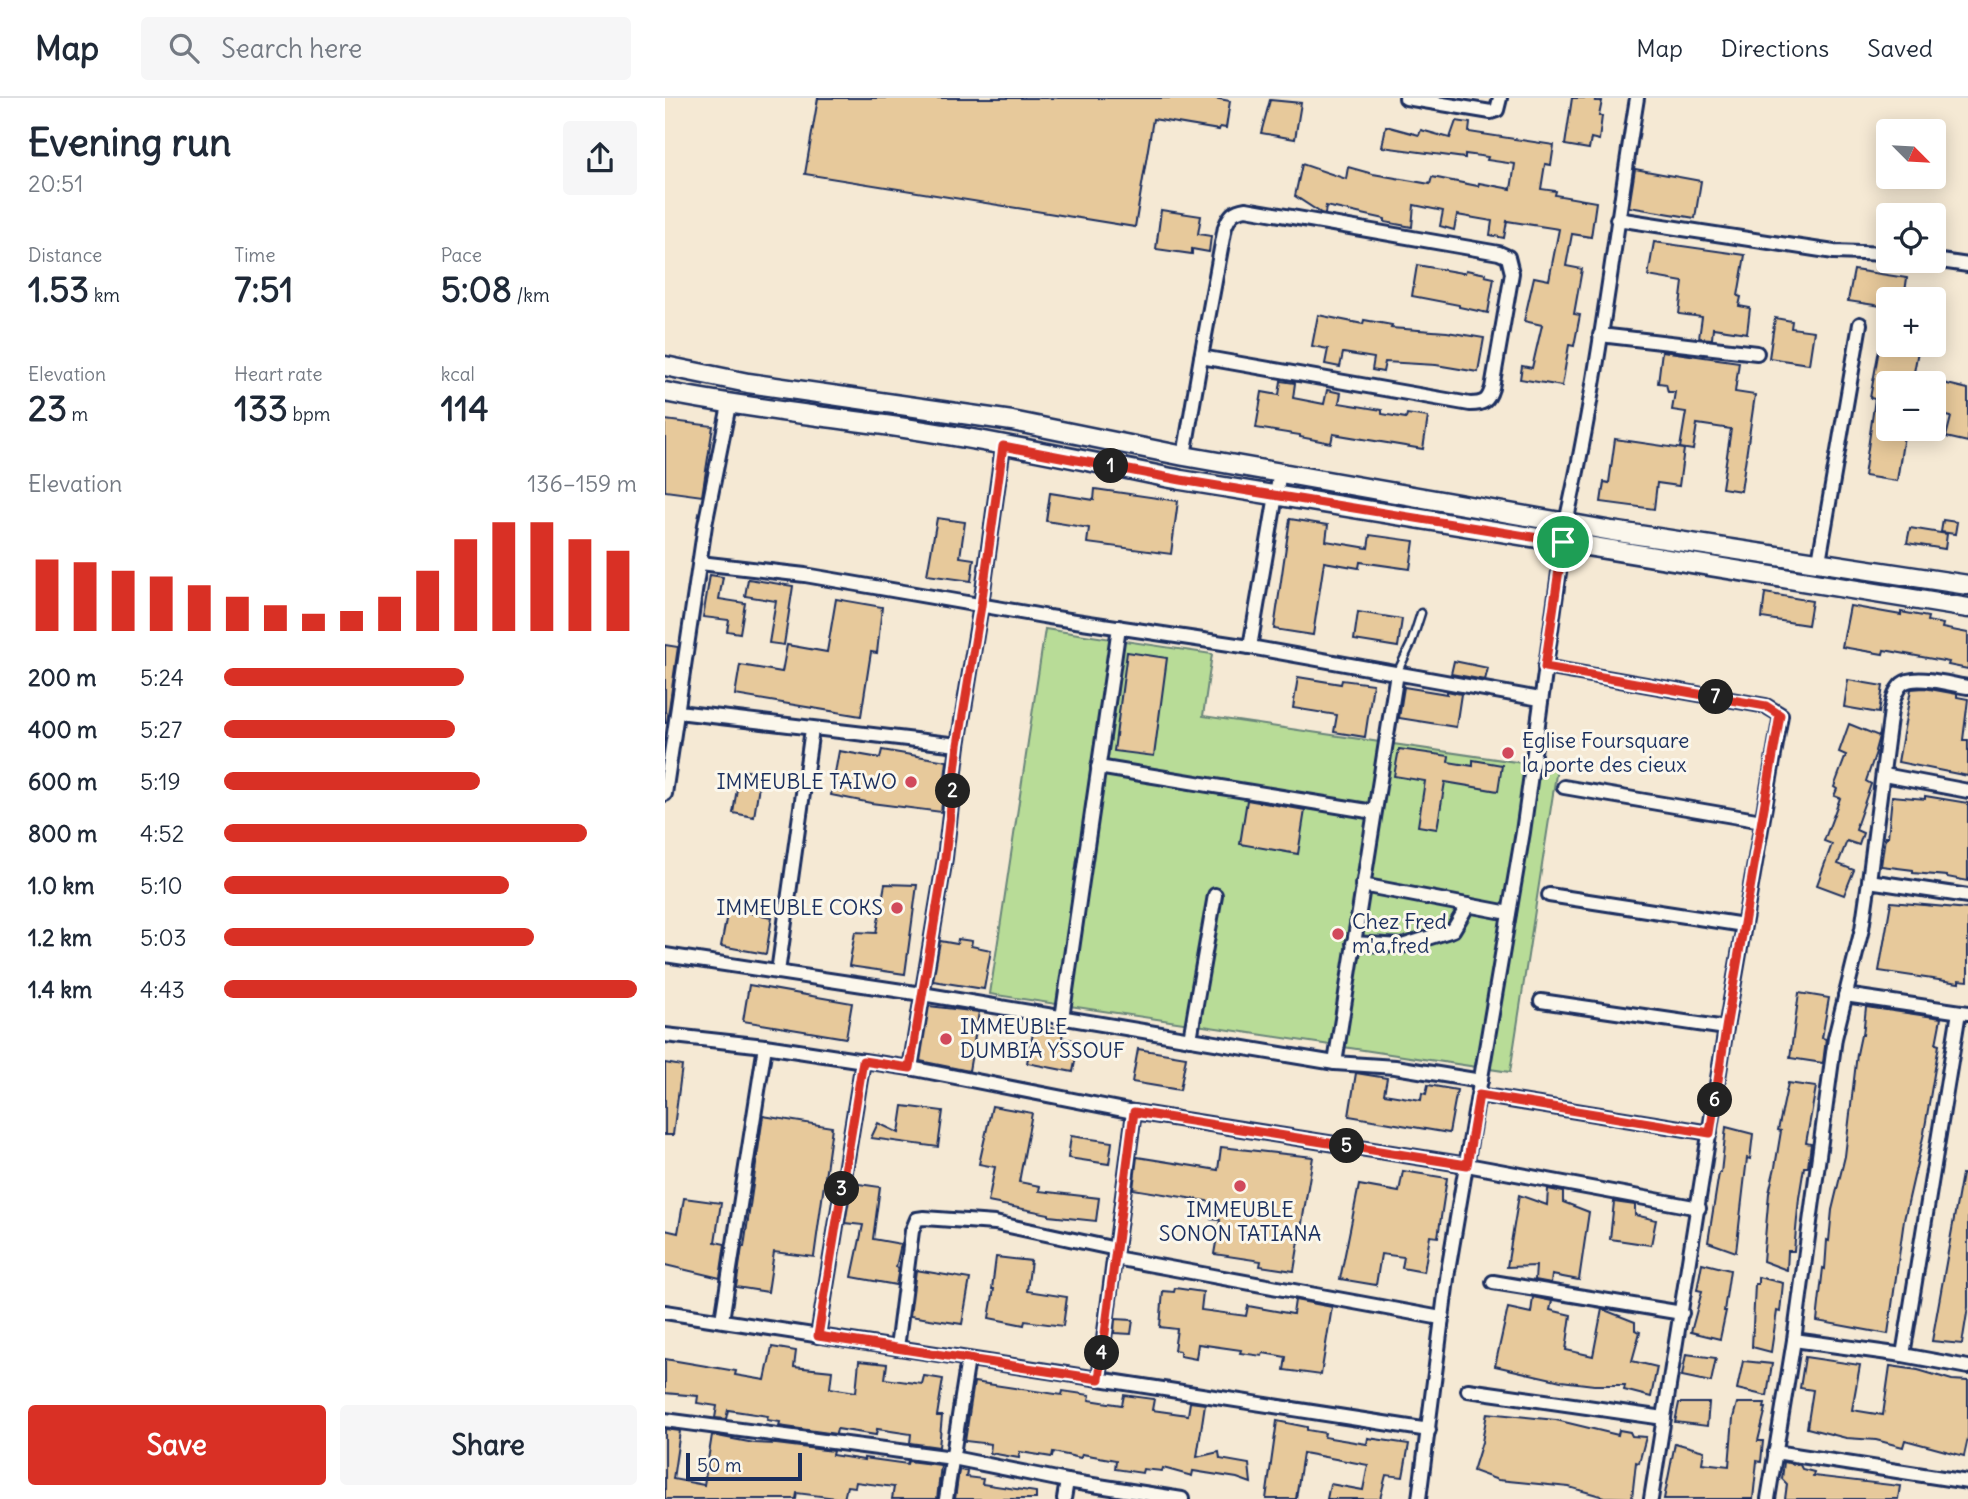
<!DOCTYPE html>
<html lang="en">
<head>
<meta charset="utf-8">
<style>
	body { margin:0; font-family:Delius,sans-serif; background:#f6f6f7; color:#1f2937; height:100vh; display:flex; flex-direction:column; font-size:26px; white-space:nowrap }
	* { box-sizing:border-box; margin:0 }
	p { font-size:23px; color:#747a83 }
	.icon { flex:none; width:38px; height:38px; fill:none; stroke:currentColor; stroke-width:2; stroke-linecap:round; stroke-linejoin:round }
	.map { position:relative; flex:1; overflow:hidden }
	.side { display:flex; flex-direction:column; background:#fff; width:665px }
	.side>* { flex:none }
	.needle { width:46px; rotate:114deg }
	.tools { position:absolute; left:1211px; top:21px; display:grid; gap:14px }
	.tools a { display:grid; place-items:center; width:70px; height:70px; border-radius:7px; background:#fff; box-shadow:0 4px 18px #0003; font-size:35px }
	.scale { position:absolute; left:21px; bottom:18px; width:116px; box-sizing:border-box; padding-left:7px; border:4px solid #1b2f5e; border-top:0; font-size:19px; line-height:24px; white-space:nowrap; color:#1b2f5e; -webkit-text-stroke:5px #fbf7ec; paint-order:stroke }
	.pin { position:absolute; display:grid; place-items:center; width:60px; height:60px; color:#fff; margin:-30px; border:4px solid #fff; border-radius:50%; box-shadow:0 2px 7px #0007 }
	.km { position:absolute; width:35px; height:35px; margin:-18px; border-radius:50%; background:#222; color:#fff; font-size:19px; line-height:35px; text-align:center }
	.round { display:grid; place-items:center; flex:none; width:74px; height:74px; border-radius:7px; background:#f6f6f7 }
	.summary { display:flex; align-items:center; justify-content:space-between; height:119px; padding:0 28px }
	h1 { font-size:38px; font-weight:700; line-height:52px }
	.figures { display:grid; grid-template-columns:repeat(3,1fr); gap:10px; height:119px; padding:7px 28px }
	.figures div { display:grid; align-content:center }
	.figures b { font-size:35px; font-weight:700 }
	.figures small { font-size:19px; font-weight:400 }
	.figures p { font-size:19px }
	.chart { height:196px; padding:14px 28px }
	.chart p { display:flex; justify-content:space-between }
	.chart svg { width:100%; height:126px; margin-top:7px; stroke:#d93025; stroke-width:6 }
	.action { display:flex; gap:14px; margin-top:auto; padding:14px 28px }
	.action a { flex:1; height:80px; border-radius:7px; background:#d93025; color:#fff; font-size:28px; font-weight:700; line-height:80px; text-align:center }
	.action a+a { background:#f6f6f7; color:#1f2937 }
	ul { padding:0 28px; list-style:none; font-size:23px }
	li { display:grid; grid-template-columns:112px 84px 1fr; align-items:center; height:52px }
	li i { height:18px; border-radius:9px; background:#d93025 }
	header { display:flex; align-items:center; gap:42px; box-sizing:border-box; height:98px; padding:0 35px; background:#fff; border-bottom:2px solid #e0e1e3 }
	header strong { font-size:33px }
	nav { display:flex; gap:38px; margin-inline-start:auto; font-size:24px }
	.search { width:490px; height:63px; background:#f6f6f7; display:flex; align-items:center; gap:18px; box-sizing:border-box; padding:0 24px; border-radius:7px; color:#747a83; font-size:26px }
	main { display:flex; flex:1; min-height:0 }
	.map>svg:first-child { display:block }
	.green { fill:#b8dc97; stroke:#6a867a; stroke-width:2 }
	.building { fill:#e7c99b; stroke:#1b2f5e; stroke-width:2 }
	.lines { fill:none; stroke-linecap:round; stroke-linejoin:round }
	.service-casing { stroke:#1b2f5e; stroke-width:11 }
	.minor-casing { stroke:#1b2f5e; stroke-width:18 }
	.secondary-casing { stroke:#1b2f5e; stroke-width:23 }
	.service { stroke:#fbf7ec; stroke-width:6 }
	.minor { stroke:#fbf7ec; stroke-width:12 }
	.secondary { stroke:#fbf7ec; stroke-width:18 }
	.route-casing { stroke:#fff; stroke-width:14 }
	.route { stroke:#d93025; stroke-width:9 }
	.poi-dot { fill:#d1495b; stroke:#fbf7ec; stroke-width:2.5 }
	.labels { text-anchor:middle; stroke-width:6; stroke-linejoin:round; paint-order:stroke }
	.poi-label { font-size:21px; fill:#1b2f5e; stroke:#fbf7ec; text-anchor:start }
</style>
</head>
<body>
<header>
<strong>Map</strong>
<div class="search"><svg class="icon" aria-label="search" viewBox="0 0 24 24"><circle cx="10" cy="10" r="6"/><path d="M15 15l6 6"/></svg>Search here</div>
<nav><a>Map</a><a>Directions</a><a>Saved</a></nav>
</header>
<main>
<section class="side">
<div class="summary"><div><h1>Evening run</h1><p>20:51</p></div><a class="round"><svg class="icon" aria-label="share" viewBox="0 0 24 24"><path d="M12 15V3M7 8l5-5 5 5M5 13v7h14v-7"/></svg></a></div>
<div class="figures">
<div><p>Distance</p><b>1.53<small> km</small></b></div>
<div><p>Time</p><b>7:51</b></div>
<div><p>Pace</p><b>5:08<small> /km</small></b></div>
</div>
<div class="figures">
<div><p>Elevation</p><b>23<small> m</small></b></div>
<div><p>Heart rate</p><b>133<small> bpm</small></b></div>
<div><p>kcal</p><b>114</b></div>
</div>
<div class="chart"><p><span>Elevation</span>136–159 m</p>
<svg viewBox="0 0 160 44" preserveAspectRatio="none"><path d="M5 44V19M15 44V20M25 44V23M35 44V25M45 44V28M55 44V32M65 44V35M75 44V38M85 44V37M95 44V32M105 44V23M115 44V12M125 44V6M135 44V6M145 44V12M155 44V16"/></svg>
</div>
<ul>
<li><b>200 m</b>5:24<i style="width:58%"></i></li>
<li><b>400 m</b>5:27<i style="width:56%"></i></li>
<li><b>600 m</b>5:19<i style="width:62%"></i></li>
<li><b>800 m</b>4:52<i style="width:88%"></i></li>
<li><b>1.0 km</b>5:10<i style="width:69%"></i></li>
<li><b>1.2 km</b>5:03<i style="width:75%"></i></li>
<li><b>1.4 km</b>4:43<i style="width:100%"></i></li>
</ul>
<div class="action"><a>Save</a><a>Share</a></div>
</section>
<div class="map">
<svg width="1303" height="1401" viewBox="0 0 1303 1401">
	<rect width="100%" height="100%" fill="#f5e9d4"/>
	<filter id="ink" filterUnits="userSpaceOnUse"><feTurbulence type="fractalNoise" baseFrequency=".0143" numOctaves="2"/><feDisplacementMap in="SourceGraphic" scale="14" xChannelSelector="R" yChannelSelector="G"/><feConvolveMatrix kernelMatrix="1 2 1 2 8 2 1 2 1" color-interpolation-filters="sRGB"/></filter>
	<g filter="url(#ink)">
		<polygon class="green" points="380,531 547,556 538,618 892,670 845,974 325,896"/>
		<g class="building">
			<polygon points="153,0 549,0 565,3 561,30 555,29 554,32 488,21 470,129 140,76"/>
			<polygon points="907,0 931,0 930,3 937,3 934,18 937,18 934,42 926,40 924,51 900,47"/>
			<polygon points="605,2 636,5 630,41 596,35"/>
			<polygon points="791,23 805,25 804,34 889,47 886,67 880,66 876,91 891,93 890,97 931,104 926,139 907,136 901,168 917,171 909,216 915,217 909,248 904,247 897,288 855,281 857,268 867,270 877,227 859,223 869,179 884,182 894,131 842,123 839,140 825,137 827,123 792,117 789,132 775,128 778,113 749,107 747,129 720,124 720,121 661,108 660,116 656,115 630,98 637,66 681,81 683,69 708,76 765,86 767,79 813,88 814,85 846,91 850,66 822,62 823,59 800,56 800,60 717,49 721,28 754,37 756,32 785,40"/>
			<polygon points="970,71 1036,83 1030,120 964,109"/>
			<polygon points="496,112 536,118 533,136 546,138 544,154 527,151 527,156 491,151"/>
			<polygon points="989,144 1080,157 1073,198 1076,199 1074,208 1085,210 1082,235 1048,230 1047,241 1034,240 1037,219 1014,216 1018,184 983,178"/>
			<polygon points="752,167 797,175 800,175 801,172 821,176 820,178 829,180 823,215 794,209 794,207 747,198"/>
			<polygon points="1189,172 1242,180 1239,201 1223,201 1223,209 1183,203"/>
			<polygon points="653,217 698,226 699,222 727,227 726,230 782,234 819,240 813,274 771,267 720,264 718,274 707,272 709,260 678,255 675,269 660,266 663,251 647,248"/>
			<polygon points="1110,220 1127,223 1126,230 1149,233 1144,266 1104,260"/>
			<polygon points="1215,246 1253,253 1247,285 1223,285 1223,331 1240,331 1232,383 1199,378 1210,301 1205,300"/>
			<polygon points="997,253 1074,264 1070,294 1090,297 1076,393 1057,390 1066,331 1032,326 1028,352 1015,350 1021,314 1007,312 1010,294 1003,294 1001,286 993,285"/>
			<polygon points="616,283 630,285 628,300 659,306 662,292 676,295 674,305 717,312 717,316 741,320 742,316 763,319 758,351 668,336 666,345 635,339 635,337 591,330 597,294 614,297"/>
			<polygon points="1278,285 1303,291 1303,344 1281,339 1286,319 1274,316 1278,305 1274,304"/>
			<polygon points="0,322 48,328 37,398 0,393"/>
			<polygon points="950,341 1019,351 1014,388 992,385 989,411 936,404 939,384 944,385"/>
			<polygon points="430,391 513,403 506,456 422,445 424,430 381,423 385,395 429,402"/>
			<polygon points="272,420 300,424 295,459 309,461 306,483 262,477"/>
			<polygon points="625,421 663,427 661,443 703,450 705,437 749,443 745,471 695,464 694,470 659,464 648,537 609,531"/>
			<polygon points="1278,422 1292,424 1290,436 1276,434"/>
			<polygon points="1245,430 1282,436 1280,451 1242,445"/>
			<polygon points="45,477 58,479 54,501 80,505 75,535 62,533 64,522 38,519"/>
			<polygon points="83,481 128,488 119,547 104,545 111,503 80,498"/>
			<polygon points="1100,495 1147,503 1143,527 1097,520"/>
			<polygon points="171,501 217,509 212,555 206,554 196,618 70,597 75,567 117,574 122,547 162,554"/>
			<polygon points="1185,508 1236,517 1236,514 1263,519 1262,523 1278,526 1277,530 1303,535 1303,571 1283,567 1284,564 1219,552 1218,556 1177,549"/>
			<polygon points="693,514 737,521 733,549 689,542"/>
			<polygon points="0,547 13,549 2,625 0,625"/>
			<polygon points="462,554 502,560 489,658 449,653"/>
			<polygon points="789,563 823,570 820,582 786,576"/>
			<polygon points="633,579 676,586 677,582 708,586 700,639 669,634 672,617 628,610"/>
			<polygon points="1183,582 1218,588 1214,615 1179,609"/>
			<polygon points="739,589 782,596 782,593 796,596 791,629 734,620"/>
			<polygon points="1259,590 1292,596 1292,599 1303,601 1298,642 1303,642 1303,678 1233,664 1246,591"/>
			<polygon points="1184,626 1214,638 1210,653 1211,654 1201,683 1206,686 1192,726 1193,726 1191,732 1198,735 1194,747 1182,743 1173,766 1189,772 1179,797 1152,787 1167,746 1159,743 1175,700 1169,698 1172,691 1169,689 1181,657 1174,654"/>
			<polygon points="734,651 784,658 783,664 808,668 808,662 837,667 833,693 780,684 772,731 753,728 760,683 729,678"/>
			<polygon points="217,652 282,663 276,714 206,705 166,697 174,653 215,660"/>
			<polygon points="75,672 96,675 89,719 68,715"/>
			<polygon points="1227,698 1260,701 1260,698 1303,705 1303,783 1282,779 1282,778 1248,775 1248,772 1216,768 1220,739 1223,739"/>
			<polygon points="582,702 640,712 633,756 575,746"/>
			<polygon points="220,786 252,787 240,876 184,868 190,834 211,835"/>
			<polygon points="1226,804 1303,811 1303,883 1294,882 1294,885 1214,873"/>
			<polygon points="63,811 107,819 101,856 56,848"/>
			<polygon points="293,841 307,843 306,848 326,852 319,891 268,883 275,843 292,846"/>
			<polygon points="84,887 187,905 181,940 78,923"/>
			<polygon points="1134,895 1164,900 1157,940 1161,941 1158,965 1125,960"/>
			<polygon points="264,908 314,914 304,973 255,963"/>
			<polygon points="1201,909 1276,920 1271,946 1274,947 1259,1035 1239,1122 1223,1236 1152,1223 1158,1170 1160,1171 1162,1142 1164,1143 1167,1112 1180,1058 1192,956 1196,937 1198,937"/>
			<polygon points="375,928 398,932 397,940 414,943 408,974 362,965 368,935 373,936"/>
			<polygon points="473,951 521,959 515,992 467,984"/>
			<polygon points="0,965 17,968 8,1037 0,1037"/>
			<polygon points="691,975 722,980 719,996 756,1002 757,995 761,996 763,987 792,992 784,1035 684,1018"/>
			<polygon points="1123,985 1151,989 1141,1045 1146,1046 1143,1069 1139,1069 1134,1100 1129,1153 1123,1153 1122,1172 1098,1163 1104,1095 1110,1069 1116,1033 1113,1032"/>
			<polygon points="238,1008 278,1013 273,1049 206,1040 213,1025 234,1035"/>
			<polygon points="327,1008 367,1015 354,1084 375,1088 374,1093 434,1100 431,1123 384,1118 384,1116 323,1104 330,1069 314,1066"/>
			<polygon points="98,1018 167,1029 149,1159 109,1154 103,1194 71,1189 77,1149 79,1149"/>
			<polygon points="1061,1029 1088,1036 1085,1061 1082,1060 1071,1154 1043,1144 1054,1075 1056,1075"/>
			<polygon points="406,1038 447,1044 444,1066 403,1060"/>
			<polygon points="556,1049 648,1059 629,1173 595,1168 596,1163 549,1156 555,1122 546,1121 548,1104 468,1091 472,1059 553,1072"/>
			<polygon points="738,1073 782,1080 773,1139 765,1138 759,1174 737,1170 739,1159 716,1156 711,1187 675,1181 694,1087 734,1094"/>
			<polygon points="1297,1076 1303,1077 1303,1209 1297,1246 1267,1243"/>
			<polygon points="187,1085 215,1089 208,1141 236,1146 231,1169 234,1170 231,1187 187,1179 198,1127 180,1125"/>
			<polygon points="883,1091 898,1094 898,1104 924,1114 914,1182 887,1177 886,1185 870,1182 871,1168 842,1169 854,1097 882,1107"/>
			<polygon points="19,1100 56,1105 50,1144 60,1146 55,1180 0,1167 0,1132 13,1135"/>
			<polygon points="949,1104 970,1107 970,1117 991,1122 986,1147 945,1141"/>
			<polygon points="331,1159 366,1163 362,1193 402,1199 398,1228 360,1223 359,1227 324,1220 329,1191 327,1191"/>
			<polygon points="1037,1165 1065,1172 1059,1213 1061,1213 1055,1241 1026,1234 1037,1193 1032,1192"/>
			<polygon points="251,1172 305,1181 297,1226 245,1218"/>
			<polygon points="1093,1179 1118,1185 1115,1214 1112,1213 1106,1254 1087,1249 1090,1186 1093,1186"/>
			<polygon points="510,1190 538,1194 536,1212 581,1218 583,1208 628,1216 630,1202 667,1209 656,1277 619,1272 621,1259 598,1255 597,1258 575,1255 576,1252 533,1246 531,1261 515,1258 515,1253 509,1252 512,1231 495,1229 498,1193 509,1194"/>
			<polygon points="868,1199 887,1203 885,1212 906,1217 901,1252 928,1258 937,1211 970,1224 970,1232 975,1234 967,1263 992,1269 986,1299 959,1292 960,1287 929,1287 896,1283 830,1268 843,1210 866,1215"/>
			<polygon points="450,1221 468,1222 466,1236 449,1235"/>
			<polygon points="107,1249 131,1253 129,1269 167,1273 165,1290 191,1294 194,1263 222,1266 220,1281 257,1286 259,1278 278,1281 272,1318 277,1318 274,1349 245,1345 246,1336 212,1331 211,1337 172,1331 171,1336 114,1328 115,1324 102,1322 103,1318 63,1312 61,1321 50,1320 52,1308 32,1305 33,1298 0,1295 0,1261 71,1273 70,1277 100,1282"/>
			<polygon points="1021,1256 1051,1260 1046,1284 1017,1278"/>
			<polygon points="1140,1259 1195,1267 1187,1312 1218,1317 1225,1268 1253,1272 1287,1282 1303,1283 1303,1340 1299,1358 1240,1342 1238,1349 1211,1342 1181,1340 1142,1330 1148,1292 1135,1290"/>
			<polygon points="1078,1263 1107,1266 1102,1298 1072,1291"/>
			<polygon points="309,1284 397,1297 398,1293 425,1297 424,1302 457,1307 459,1297 489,1301 487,1312 523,1317 525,1304 540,1306 532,1359 554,1354 555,1361 584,1366 586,1385 572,1380 528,1373 527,1378 498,1370 497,1373 478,1371 477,1375 450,1371 451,1362 417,1356 416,1360 388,1354 387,1359 355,1354 354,1360 325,1355 326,1346 300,1343"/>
			<polygon points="1014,1305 1044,1305 1042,1328 1010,1324"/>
			<polygon points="1072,1305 1100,1305 1099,1310 1101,1310 1093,1343 1098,1343 1096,1364 1092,1363 1088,1401 999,1401 1010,1345 1039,1353 1037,1365 1064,1368 1068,1320"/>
			<polygon points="822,1315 891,1322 953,1337 954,1332 965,1334 967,1338 981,1339 974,1365 971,1364 967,1400 939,1399 904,1389 833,1382 808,1373 817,1344"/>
			<polygon points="612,1323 642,1329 642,1332 660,1335 659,1339 702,1346 703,1340 744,1346 738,1379 721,1377 715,1401 662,1401 665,1386 698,1392 703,1367 638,1355 631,1401 601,1401"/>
			<polygon points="0,1331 15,1333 8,1381 39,1387 47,1337 89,1345 111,1346 168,1353 167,1357 199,1362 199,1360 242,1366 243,1363 276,1367 272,1401 227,1401 229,1389 191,1384 190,1389 182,1388 179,1401 132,1395 131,1401 0,1401"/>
			<polygon points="1119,1364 1135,1367 1137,1371 1149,1374 1148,1378 1235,1388 1233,1401 1120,1401 1122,1386 1117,1381"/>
			<polygon points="294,1372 302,1373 301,1379 318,1381 317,1386 371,1394 371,1401 290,1401"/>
		</g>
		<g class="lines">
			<g class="service-casing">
				<polyline id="service" points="732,575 746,546 756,515"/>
			</g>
			<g class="minor-casing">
				<g id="minor">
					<polyline points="741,0 826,14 832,12 835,0"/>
					<path d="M581 111 834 155 843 159 847 175 827 290C823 303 819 306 805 306L536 259 560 129C565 117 568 113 581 111Z"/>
					<polyline points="952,121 1169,154 1223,156"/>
					<polyline points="1269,162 1303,167"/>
					<polyline points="935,237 1092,255"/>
					<polyline points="519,358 536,259"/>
					<polyline points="1154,463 1195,226"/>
					<polyline points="35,465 140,477 384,519 585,549 875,601"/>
					<polyline points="585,549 615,374"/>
					<polyline points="880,569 1101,608 1116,617 1061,930 986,1401"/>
					<polyline points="13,614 293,647"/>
					<polyline points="433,669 709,714"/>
					<polyline points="1219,677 1303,693"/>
					<polyline points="899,689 1097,723"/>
					<polyline points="0,696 40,427 64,307"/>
					<polyline points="1204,783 1303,798"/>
					<polyline points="697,787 844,815"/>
					<polyline points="884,797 1079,827"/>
					<polyline points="688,845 737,848 788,832 803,807"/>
					<polyline points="0,857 257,896 670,965 732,575"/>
					<polyline points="113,874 147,631"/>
					<polyline points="1180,897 1303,915"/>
					<polyline points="876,903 1061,930"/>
					<polyline points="397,920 454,529"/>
					<polyline points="0,937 100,948 245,970 469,1014 802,1067 1034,1110"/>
					<polyline points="525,941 550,797"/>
					<polyline points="670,965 730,969 816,983"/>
					<polyline points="245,970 280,760 293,647 316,507 338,348"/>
					<polyline points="814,997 1045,1035"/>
					<polyline points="450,1160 776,1220"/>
					<polyline points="828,1184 1017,1215"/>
					<polyline points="0,1214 764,1332"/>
					<polyline points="57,1222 100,948"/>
					<polyline points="153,1238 198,963"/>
					<polyline points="1129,1242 1238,1257 1303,1269"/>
					<polyline points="232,1250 247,1133 252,1121 259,1120 330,1125 451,1151 469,1014"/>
					<polyline points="1238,1257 1294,914"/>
					<polyline points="434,1281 450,1154"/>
					<polyline points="803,1292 999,1320"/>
					<polyline points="0,1322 288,1360 402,1383 517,1401"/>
					<polyline points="1110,1354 1303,1384"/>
					<polyline points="281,1401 303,1261"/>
					<polyline points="399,1401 402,1383"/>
					<path d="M754 1401 783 1173 858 734 901 424C933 285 949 141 972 0"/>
					<path d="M1103 1401 1129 1242 1170 940 1197 831 1204 783 1226 612C1228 603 1230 592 1237 586 1249 575 1288 587 1303 589"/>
				</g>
			</g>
			<g class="secondary-casing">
				<g id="secondary">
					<polyline points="0,268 83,285 347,323 519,358 947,433 1303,487"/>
					<path d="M0 294C63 307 126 314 190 323 299 337 408 360 516 382L1303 510"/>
				</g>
			</g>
			<use href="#service" class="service"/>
			<use href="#minor" class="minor"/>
			<use href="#secondary" class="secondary"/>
		</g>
	</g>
	<g class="lines" filter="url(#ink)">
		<g class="route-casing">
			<polygon id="route" points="338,348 516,382 898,444 880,569 1101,608 1115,617 1061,930 1045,1035 814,997 802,1067 469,1014 434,1281 153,1238 198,963 245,970 280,760 293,647 316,508"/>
		</g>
		<use href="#route" class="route"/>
	</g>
	<g class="poi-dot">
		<circle cx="843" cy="655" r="7"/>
		<circle cx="246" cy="684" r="7"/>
		<circle cx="232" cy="810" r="7"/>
		<circle cx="673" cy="836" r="7"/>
		<circle cx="281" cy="941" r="7"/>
		<circle cx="575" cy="1088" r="7"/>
	</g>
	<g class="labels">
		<g class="poi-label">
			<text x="857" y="650">Eglise Foursquare<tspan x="857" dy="24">la porte des cieux</tspan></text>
			<text x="232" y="691" text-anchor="end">IMMEUBLE TAIWO</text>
			<text x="218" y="817" text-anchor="end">IMMEUBLE COKS</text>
			<text x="687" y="831">Chez Fred<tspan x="687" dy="24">m'a fred</tspan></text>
			<text x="295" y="936">IMMEUBLE<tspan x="295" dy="24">DUMBIA YSSOUF</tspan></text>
			<text x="575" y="1119" text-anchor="middle">IMMEUBLE<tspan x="575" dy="24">SONON TATIANA</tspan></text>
		</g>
	</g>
</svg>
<div class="tools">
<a><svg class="needle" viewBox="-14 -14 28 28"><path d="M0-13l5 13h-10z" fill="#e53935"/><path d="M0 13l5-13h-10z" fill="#747a83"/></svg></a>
<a><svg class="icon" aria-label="locate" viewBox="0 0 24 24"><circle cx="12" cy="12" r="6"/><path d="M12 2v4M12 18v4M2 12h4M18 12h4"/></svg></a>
<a>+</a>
<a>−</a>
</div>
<div class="scale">50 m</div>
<div class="pin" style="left:898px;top:444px;background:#1e9e55"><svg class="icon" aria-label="arrive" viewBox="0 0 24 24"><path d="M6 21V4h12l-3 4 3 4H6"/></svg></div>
<b class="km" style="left:446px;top:368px">1</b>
<b class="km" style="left:288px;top:693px">2</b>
<b class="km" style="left:177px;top:1091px">3</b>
<b class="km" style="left:437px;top:1255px">4</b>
<b class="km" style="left:682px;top:1048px">5</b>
<b class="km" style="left:1050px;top:1002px">6</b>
<b class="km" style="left:1051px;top:599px">7</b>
</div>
</main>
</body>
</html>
